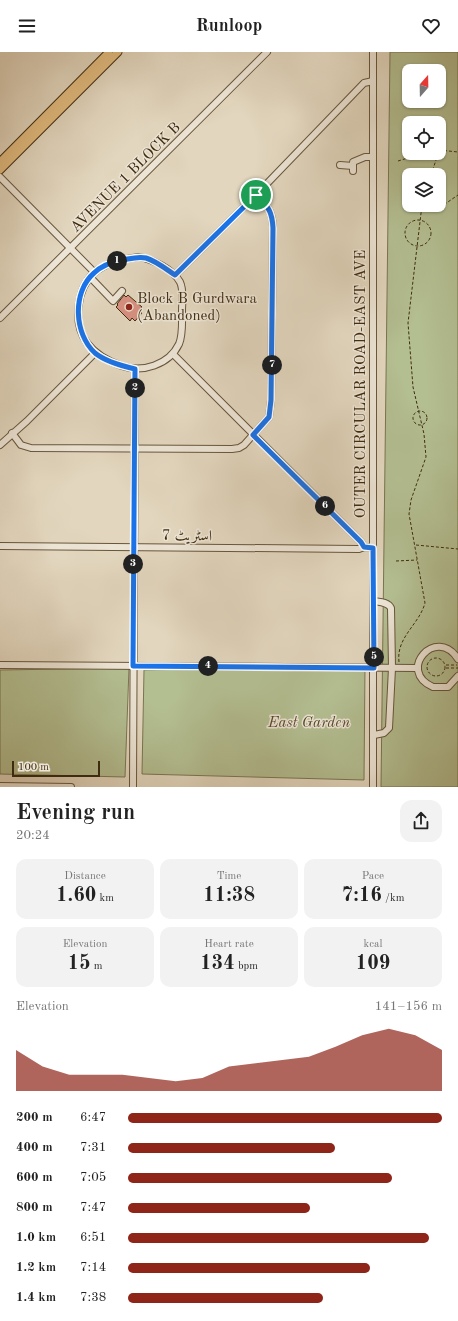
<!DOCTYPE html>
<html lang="en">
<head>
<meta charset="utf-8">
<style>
	body { margin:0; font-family:"Old Standard TT",Amiri,serif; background:#f2f2f2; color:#222; height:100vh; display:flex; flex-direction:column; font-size:15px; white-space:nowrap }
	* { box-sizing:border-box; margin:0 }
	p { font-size:13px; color:#767676 }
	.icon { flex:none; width:22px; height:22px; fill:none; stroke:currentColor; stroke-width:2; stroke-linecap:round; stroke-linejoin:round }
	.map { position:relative; height:735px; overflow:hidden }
	.details { display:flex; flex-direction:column; background:#fff; flex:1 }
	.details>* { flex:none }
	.needle { width:26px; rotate:20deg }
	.tools { position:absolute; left:402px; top:12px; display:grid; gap:8px }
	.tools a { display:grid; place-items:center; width:44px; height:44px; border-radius:8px; background:#fff; box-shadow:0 1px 3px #0004; font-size:20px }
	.scale { position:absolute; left:12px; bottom:10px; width:88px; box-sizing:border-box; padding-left:4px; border:2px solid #3f2c10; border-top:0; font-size:11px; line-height:14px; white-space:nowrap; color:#3f2c10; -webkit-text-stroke:3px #ece4d5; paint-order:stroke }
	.pin { position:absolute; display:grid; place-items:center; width:34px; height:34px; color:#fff; margin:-17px; border:2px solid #fff; border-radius:50%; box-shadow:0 1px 4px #0007 }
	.km { position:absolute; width:20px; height:20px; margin:-10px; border-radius:50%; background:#222; color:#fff; font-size:11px; line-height:20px; text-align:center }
	.round { display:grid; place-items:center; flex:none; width:42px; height:42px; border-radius:12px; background:#f2f2f2 }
	.summary { display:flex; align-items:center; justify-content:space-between; height:68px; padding:0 16px }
	h1 { font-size:22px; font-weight:700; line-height:30px }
	.figures { display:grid; grid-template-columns:repeat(3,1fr); gap:6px; height:68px; padding:4px 16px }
	.figures div { display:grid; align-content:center; border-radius:10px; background:#f2f2f2; text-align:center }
	.figures b { font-size:20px; font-weight:700 }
	.figures small { font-size:11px; font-weight:400 }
	.figures p { font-size:11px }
	.chart { height:112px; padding:8px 16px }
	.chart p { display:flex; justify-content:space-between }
	.chart svg { width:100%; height:72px; margin-top:4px; fill:#8f2418; opacity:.7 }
	ul { padding:0 16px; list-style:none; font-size:13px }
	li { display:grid; grid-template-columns:64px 48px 1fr; align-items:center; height:30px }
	li i { height:10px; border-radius:5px; background:#8f2418 }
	header { display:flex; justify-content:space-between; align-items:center; height:52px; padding:0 16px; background:#fff; font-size:18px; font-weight:700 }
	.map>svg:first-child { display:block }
	.green { fill:#b3be91; stroke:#797550; fill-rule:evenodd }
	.building { fill:#d79081; stroke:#3f2c10 }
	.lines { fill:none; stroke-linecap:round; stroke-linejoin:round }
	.minor-casing { stroke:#68563c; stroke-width:8 }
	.major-casing { stroke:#3f2c10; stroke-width:9 }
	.path { stroke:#3f2c10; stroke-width:1; stroke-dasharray:3 2; stroke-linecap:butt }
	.minor { stroke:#ece4d5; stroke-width:6 }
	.major { stroke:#e1bb7f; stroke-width:7 }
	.route-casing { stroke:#fff; stroke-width:8 }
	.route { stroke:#1a73e8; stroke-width:5 }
	.poi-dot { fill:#8f2418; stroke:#ece4d5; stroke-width:1.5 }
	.labels { text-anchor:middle; stroke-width:3; stroke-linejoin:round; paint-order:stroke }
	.street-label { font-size:15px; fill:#3f2c10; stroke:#ece4d5 }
	.poi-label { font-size:15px; fill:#3f2c10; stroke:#ece4d5; text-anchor:start }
	.park-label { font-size:15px; font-style:italic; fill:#56492a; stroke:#ece4d5 }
</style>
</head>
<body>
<header><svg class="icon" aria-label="menu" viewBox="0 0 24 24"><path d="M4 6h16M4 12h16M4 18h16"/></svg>Runloop<svg class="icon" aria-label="heart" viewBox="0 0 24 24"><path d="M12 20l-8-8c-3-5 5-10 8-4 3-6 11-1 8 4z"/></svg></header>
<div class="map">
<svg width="458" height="735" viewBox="0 0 458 735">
	<rect width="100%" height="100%" fill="#e2d6be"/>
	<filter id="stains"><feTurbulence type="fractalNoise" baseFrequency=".005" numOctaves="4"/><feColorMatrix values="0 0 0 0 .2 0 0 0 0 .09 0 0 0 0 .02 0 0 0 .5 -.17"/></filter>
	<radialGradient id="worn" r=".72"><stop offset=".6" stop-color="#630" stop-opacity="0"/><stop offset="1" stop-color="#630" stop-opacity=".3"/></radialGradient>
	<g class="green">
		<path d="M390 0H458V735H381ZM409 19H439V49H409ZM409 71H439V101H409ZM409 123H439V153H409Z"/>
		<polygon points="365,614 364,728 142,722 144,618"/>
		<polygon points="129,616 125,725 0,722 0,618"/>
	</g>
	<polygon class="building" points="124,243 126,245 128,243 142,255 139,258 142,261 135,269 132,266 130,269 116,255 118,253 117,252"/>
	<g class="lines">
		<g class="minor-casing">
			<g id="minor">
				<polyline points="340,113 353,114"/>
				<polyline points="353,119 353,110 365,105 373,105"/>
				<polyline points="0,125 94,220"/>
				<path d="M139 205C152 207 173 217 180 230 184 238 182 250 182 259 182 270 183 283 179 292 169 313 142 321 122 314 107 309 96 303 87 291 73 272 76 237 94 221 106 210 124 207 139 205Z"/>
				<polyline points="175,223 256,143 364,31 373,29"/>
				<polyline points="90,225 113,249 122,239"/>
				<polyline points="0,266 267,0"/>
				<polyline points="173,302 361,490 364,495"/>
				<path d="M12 381 21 393 31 396 232 397 239 396 244 393 269 365 271 348 273 175C272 158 268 155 256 143"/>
				<polyline points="0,393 27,369 95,301"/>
				<polyline points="0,494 359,497 364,495 373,496"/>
				<path d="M458 607C436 573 396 619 433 635H448L458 624"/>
				<polyline points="0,613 418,616"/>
				<path d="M374 683 384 681 389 676 392 616 391 556C388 550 380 550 374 549"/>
				<polyline points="0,734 71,735"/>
				<polyline points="133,735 135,317"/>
				<polyline points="373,735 373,0"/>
			</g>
		</g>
		<g class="major-casing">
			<g id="major">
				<polyline points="0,110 109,0"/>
				<polyline points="0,118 118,0"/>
			</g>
		</g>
		<g class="path">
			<polyline points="424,69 425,71"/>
			<polyline points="439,98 458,100"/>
			<polyline points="398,109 424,101"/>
			<polyline points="431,123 436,108 435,101"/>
			<polyline points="439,153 445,152 458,143"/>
			<polyline points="422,158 427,153"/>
			<circle cx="418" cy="181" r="13"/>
			<circle cx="420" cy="366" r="7"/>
			<polyline points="416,493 458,497"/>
			<polyline points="396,509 417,508"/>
			<circle cx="436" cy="615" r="9"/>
			<path d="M399 610C396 585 419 573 425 551L409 462 411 448 426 405 424 382 413 335 408 271 422 153"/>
			<polyline points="446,613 457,613"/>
			<polyline points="446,616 458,616"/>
		</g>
		<use href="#minor" class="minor"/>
		<use href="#major" class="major"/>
	</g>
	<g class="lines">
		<g class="route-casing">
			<path id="route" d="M256 143C268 155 272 158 273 176L271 348 269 365 253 383 361 490 364 495 373 496 374 616 133 614 135 317C122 314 106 310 95 301 74 282 72 240 94 221 101 214 112 210 122 208 129 207 138 204 146 206 156 209 166 217 175 223Z"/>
		</g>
		<use href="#route" class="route"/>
	</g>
	<circle class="poi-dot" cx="129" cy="255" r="4"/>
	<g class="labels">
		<g class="street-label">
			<text transform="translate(125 125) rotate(-45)" y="5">AVENUE 1 BLOCK B</text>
			<text transform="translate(360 332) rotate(-90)" y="5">OUTER CIRCULAR ROAD-EAST AVE</text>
			<text transform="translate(187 483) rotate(1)" y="5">اسٹریٹ 7</text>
		</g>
		<g class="poi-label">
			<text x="137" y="251">Block B Gurdwara<tspan x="137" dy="17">(Abandoned)</tspan></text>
		</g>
		<g class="park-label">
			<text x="309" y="675">East Garden</text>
		</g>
	</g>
	<rect width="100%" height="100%" filter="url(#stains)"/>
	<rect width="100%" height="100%" fill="url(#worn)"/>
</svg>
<div class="tools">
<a><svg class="needle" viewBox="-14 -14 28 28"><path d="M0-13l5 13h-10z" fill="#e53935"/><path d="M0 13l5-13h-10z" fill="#767676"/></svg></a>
<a><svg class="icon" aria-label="locate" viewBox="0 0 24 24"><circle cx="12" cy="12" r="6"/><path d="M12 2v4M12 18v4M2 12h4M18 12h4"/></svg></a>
<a><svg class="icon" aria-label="layers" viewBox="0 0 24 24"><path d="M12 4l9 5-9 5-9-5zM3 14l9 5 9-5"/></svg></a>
</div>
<div class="scale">100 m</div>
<div class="pin" style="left:256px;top:143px;background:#1e9e55"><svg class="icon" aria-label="arrive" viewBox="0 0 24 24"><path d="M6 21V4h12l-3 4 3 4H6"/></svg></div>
<b class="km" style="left:117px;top:209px">1</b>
<b class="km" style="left:135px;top:336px">2</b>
<b class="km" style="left:133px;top:512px">3</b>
<b class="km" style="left:208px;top:614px">4</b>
<b class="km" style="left:374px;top:605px">5</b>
<b class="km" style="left:325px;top:454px">6</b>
<b class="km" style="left:272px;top:313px">7</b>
</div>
<section class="details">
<div class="summary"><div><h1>Evening run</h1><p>20:24</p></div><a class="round"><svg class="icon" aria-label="share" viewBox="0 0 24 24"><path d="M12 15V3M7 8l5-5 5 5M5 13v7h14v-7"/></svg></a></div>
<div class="figures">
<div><p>Distance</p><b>1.60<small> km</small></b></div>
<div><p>Time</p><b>11:38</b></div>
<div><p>Pace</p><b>7:16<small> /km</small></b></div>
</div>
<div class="figures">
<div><p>Elevation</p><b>15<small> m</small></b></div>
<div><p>Heart rate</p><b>134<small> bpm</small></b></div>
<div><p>kcal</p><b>109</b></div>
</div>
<div class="chart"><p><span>Elevation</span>141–156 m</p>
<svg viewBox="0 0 160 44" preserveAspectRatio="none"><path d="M0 44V19L10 29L20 34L30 34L40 34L50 36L60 38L70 36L80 29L90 27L100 25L110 23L120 17L130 10L140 6L150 10L160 19V44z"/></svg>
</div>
<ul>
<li><b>200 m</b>6:47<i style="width:100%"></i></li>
<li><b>400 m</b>7:31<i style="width:66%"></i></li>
<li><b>600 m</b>7:05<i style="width:84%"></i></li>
<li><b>800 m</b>7:47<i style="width:58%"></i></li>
<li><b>1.0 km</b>6:51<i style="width:96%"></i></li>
<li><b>1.2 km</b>7:14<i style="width:77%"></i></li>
<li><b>1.4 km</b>7:38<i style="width:62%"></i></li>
</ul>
</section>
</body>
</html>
